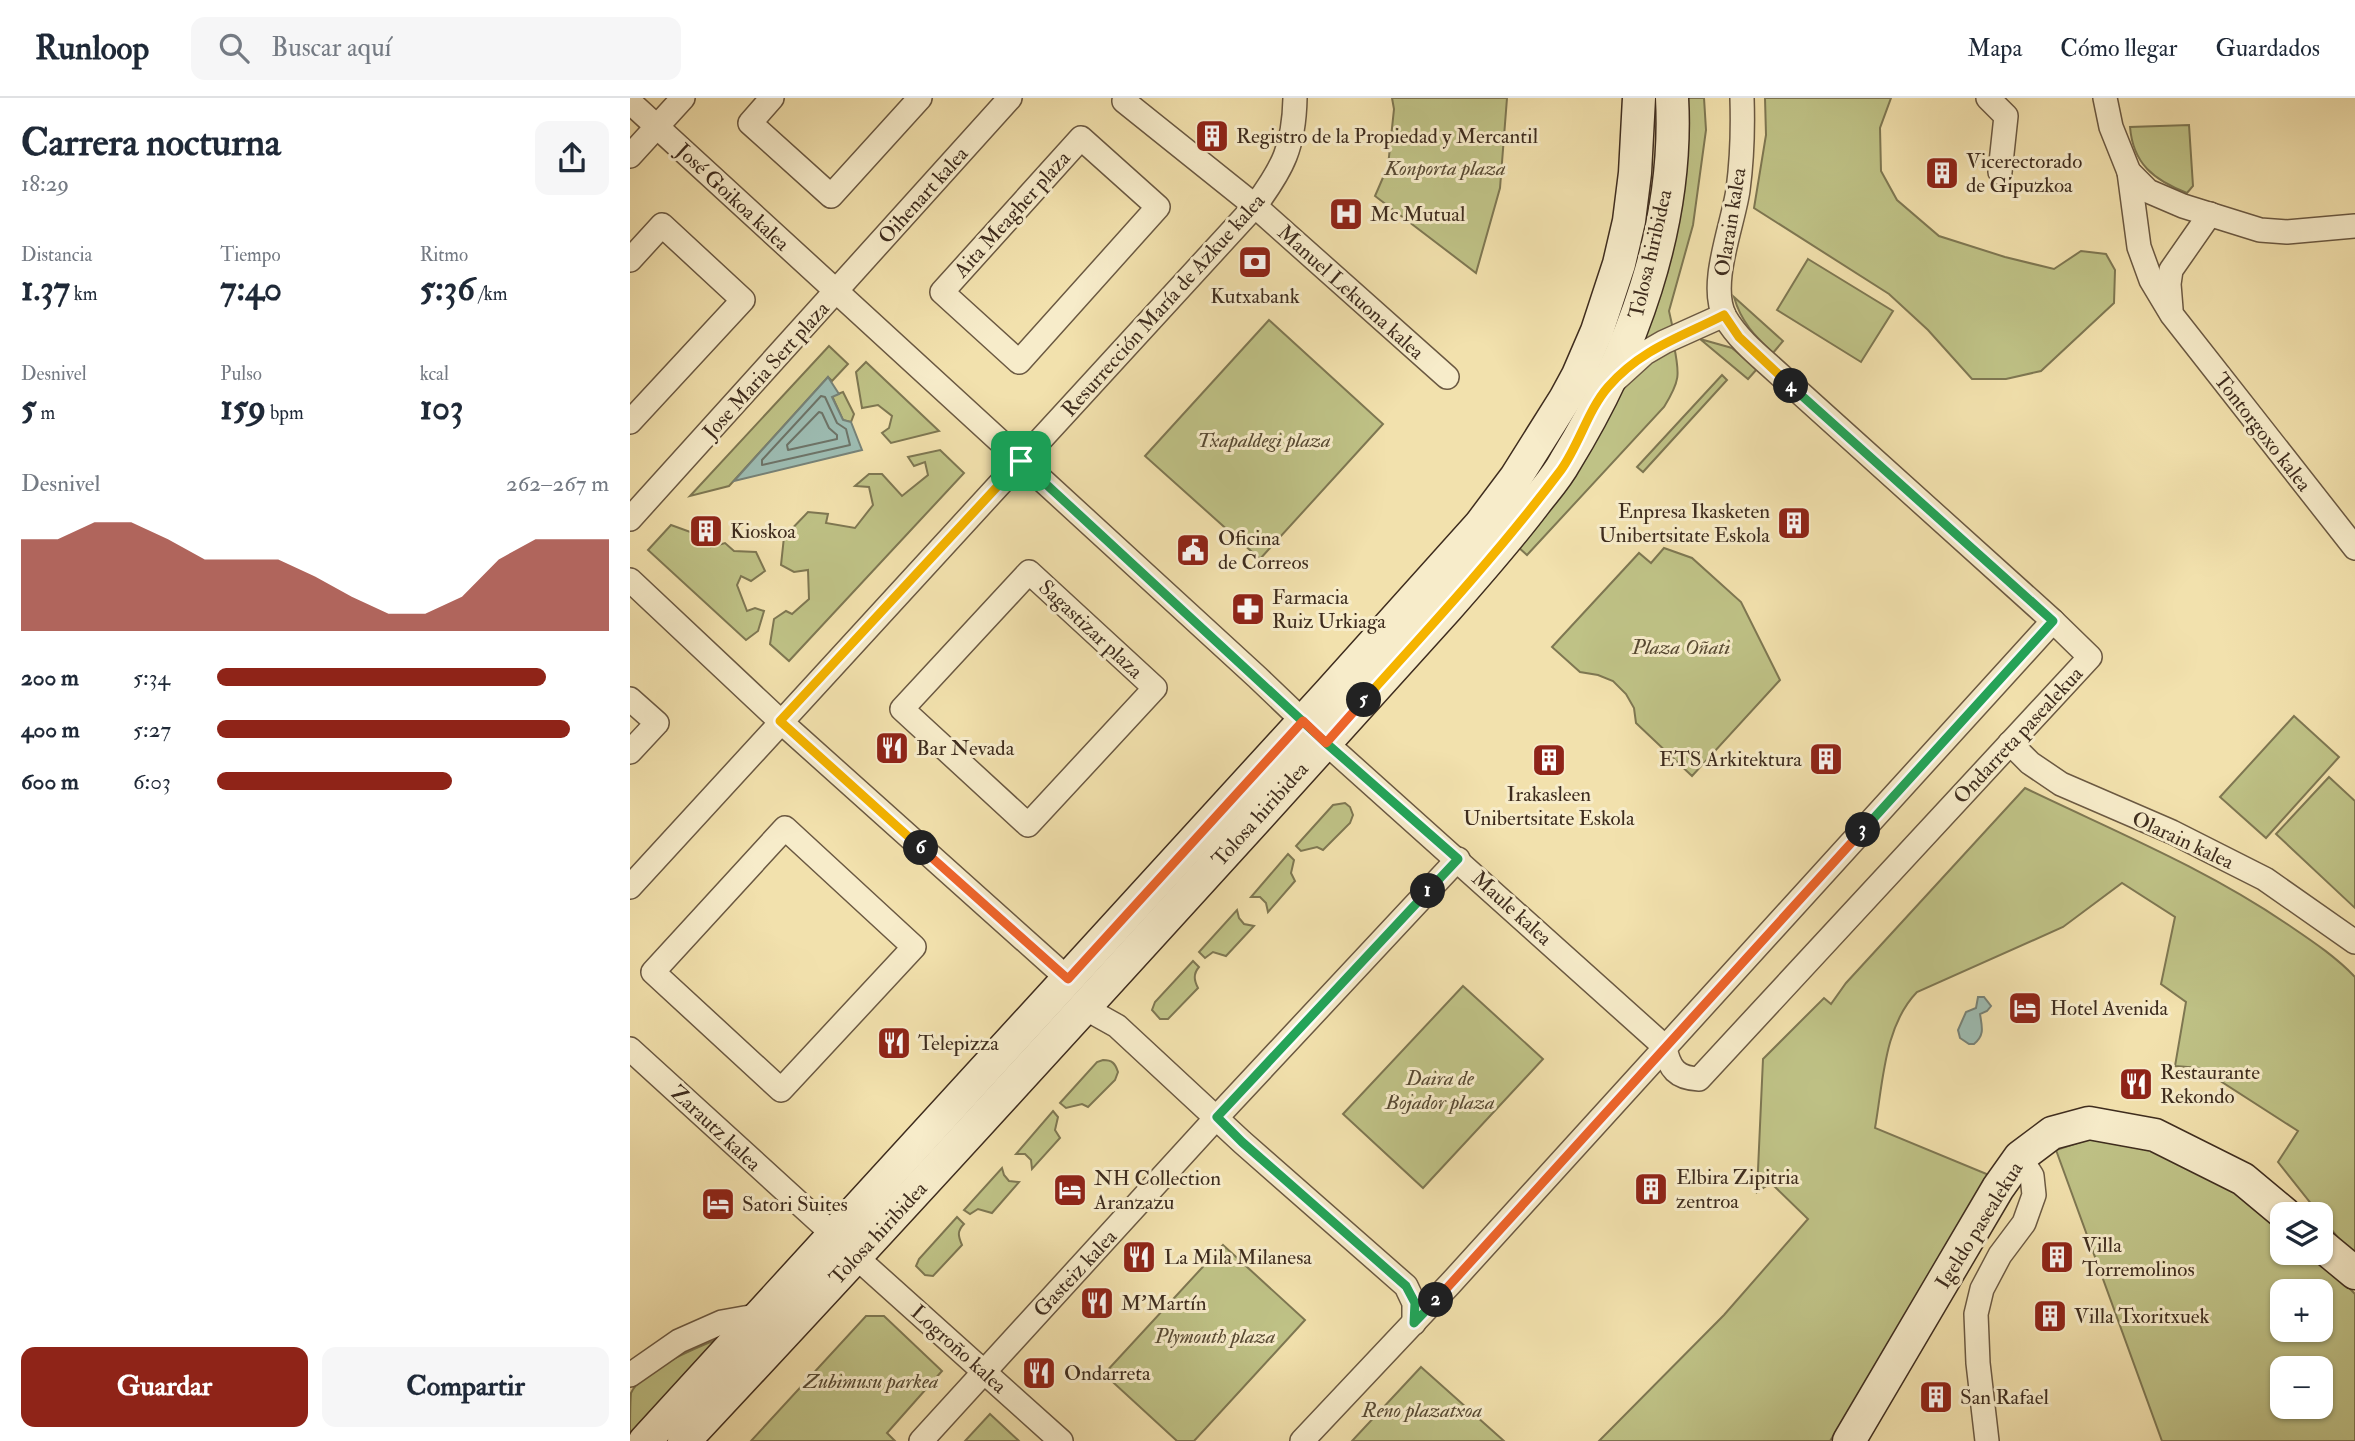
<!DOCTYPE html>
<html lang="es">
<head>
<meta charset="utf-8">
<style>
	body { margin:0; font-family:"IM FELL Double Pica",serif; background:#f6f6f7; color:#1f2937; height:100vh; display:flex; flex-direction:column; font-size:26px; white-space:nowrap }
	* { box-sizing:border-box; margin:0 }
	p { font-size:23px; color:#747a83 }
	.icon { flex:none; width:38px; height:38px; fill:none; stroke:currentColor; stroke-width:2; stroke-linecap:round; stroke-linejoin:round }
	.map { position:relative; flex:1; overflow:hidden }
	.panel { display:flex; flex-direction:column; background:#fff; width:630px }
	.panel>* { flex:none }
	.tools { position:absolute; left:1640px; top:1104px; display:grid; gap:14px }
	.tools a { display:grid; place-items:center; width:63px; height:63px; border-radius:14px; background:#fff; box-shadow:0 2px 5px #0004; font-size:35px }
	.pin { position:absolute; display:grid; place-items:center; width:60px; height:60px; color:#fff; margin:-30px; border-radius:14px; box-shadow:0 4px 10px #0006 }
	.km { position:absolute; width:35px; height:35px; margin:-18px; border-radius:50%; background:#222; color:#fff; font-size:19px; line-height:35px; text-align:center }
	.round { display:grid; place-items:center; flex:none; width:74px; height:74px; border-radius:14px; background:#f6f6f7 }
	.overview { display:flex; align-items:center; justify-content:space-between; height:119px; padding:0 21px }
	h1 { font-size:38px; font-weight:700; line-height:52px }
	.metrics { display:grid; grid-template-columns:repeat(3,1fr); gap:10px; height:119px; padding:7px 21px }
	.metrics div { display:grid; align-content:center }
	.metrics b { font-size:35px; font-weight:700 }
	.metrics small { font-size:19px; font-weight:400 }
	.metrics p { font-size:19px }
	.chart { height:196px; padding:14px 21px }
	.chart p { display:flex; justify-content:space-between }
	.chart svg { width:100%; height:126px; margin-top:7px; fill:#8f2418; opacity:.7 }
	.button { display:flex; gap:14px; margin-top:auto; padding:14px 21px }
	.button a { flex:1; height:80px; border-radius:14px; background:#8f2418; color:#fff; font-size:28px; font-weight:700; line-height:80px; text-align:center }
	.button a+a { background:#f6f6f7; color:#1f2937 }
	ul { padding:0 21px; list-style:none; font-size:23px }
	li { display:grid; grid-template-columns:112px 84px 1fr; align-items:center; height:52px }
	li i { height:18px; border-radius:9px; background:#8f2418 }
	header { display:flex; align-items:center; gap:42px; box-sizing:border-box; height:98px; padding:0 35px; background:#fff; border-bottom:2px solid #e0e1e3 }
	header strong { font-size:33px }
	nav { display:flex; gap:38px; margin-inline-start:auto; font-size:24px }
	.search { width:490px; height:63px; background:#f6f6f7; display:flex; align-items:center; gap:18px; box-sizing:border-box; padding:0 24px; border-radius:14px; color:#747a83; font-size:26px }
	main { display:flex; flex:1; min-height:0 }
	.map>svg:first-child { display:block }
	.green { fill:#bfc286; stroke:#7e7752; stroke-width:2; fill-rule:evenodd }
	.water { fill:#9dbcb2; stroke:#778277; stroke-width:2 }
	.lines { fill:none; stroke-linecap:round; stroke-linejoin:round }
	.shore { stroke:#6e7468; stroke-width:2 }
	.street-casing { stroke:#6b5942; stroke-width:26 }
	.secondary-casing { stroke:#3e2c1e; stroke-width:35 }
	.street { stroke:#f7ecca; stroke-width:23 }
	.secondary { stroke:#f7ecca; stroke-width:32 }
	.split-1-casing { stroke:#fff; stroke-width:14 }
	.split-2-casing { stroke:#fff; stroke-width:14 }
	.split-3-casing { stroke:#fff; stroke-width:14 }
	.split-4-casing { stroke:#fff; stroke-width:14 }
	.split-5-casing { stroke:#fff; stroke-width:14 }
	.split-6-casing { stroke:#fff; stroke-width:14 }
	.split-7-casing { stroke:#fff; stroke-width:14 }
	.split-1 { stroke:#22a559; stroke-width:9 }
	.split-2 { stroke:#22a559; stroke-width:9 }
	.split-3 { stroke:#f0652b; stroke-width:9 }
	.split-4 { stroke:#22a559; stroke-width:9 }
	.split-5 { stroke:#f5b400; stroke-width:9 }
	.split-6 { stroke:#f0652b; stroke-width:9 }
	.split-7 { stroke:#f5b400; stroke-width:9 }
	.labels { text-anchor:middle; stroke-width:6; stroke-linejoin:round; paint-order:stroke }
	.poi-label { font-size:21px; fill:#3e2c1e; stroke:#f7ecca; text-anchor:start }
	.park-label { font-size:21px; font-style:italic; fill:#584a33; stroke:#f7ecca }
	.street-label { font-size:21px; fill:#3e2c1e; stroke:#f7ecca }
</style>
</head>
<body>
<header>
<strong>Runloop</strong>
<div class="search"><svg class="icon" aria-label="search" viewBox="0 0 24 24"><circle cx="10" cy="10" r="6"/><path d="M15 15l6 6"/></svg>Buscar aquí</div>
<nav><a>Mapa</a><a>Cómo llegar</a><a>Guardados</a></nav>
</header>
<main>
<section class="panel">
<div class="overview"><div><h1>Carrera nocturna</h1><p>18:29</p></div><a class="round"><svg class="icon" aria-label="share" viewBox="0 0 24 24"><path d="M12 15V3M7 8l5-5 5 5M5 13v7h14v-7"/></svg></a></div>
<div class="metrics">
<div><p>Distancia</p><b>1.37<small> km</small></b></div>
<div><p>Tiempo</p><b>7:40</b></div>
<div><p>Ritmo</p><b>5:36<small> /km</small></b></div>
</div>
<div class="metrics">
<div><p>Desnivel</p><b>5<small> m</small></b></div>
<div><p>Pulso</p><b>159<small> bpm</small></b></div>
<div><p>kcal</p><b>103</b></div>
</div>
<div class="chart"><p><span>Desnivel</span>262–267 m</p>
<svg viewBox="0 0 160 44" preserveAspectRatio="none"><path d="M0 44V12L10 12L20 6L30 6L40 12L50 19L60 19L70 19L80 25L90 32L100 38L110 38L120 32L130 19L140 12L150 12L160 12V44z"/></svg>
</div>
<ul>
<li><b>200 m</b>5:34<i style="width:84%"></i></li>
<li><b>400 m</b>5:27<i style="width:90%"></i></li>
<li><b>600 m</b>6:03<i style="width:60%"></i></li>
</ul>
<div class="button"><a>Guardar</a><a>Compartir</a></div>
</section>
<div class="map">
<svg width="1725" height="1343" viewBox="0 0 1725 1343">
	<rect width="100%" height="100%" fill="#f2e1ad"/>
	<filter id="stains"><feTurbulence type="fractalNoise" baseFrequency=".00286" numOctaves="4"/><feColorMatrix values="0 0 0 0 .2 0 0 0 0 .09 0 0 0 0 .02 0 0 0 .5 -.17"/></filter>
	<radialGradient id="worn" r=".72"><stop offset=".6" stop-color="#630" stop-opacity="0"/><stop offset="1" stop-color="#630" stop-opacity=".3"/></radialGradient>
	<g class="green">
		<polygon points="762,0 877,0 870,90 846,175 745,98 758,68 764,11"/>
		<polygon points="1051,0 1074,0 1076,32 1063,127 1039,213 1043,231 1008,256"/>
		<polygon points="1135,0 1261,0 1250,30 1251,73 1267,102 1309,138 1375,159 1424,171 1451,153 1476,156 1485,172 1484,205 1411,273 1376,281 1342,281 1298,232 1259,196 1124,110 1136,37"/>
		<path d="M1559 27 1563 88 1557 95C1524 82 1503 66 1500 29Z"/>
		<polygon points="1178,161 1263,213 1231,264 1147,212"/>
		<path d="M1104 199 1153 243 1143 255C1125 238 1111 224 1104 199Z"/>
		<polygon points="639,222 753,326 630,461 515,358"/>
		<polygon points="1070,241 1102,250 1127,271 1118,281"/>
		<polygon points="199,248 218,266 202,283 198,279 99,388 60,398"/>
		<path d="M1044 248C1050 277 1050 283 1034 309L897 457 887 448 991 291 1017 264Z"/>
		<polygon points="236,264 309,333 261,345 252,335 259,330 262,318 248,307 232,310 226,274"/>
		<polygon points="1092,277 1097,282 1013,374 1007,369"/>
		<polygon points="213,294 224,316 221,324 213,322 202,298"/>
		<polygon points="310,352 334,375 159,563 140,546 144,521 156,513 162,516 179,501 178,472 164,474 151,467 154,439 178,414 198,416 196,425 225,430 243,407 239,389 225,388 239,376 252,376 272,398 298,377 295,364 284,368 278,359"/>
		<polygon points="41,427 77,440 81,449 95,445 104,453 126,454 135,473 121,483 111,478 107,487 117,513 125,510 134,513 128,533 116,542 18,452"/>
		<polygon points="1034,450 1062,460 1111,504 1150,582 1062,678 1006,625 1004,610 996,596 983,583 968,577 950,574 922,549 1009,455 1021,465"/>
		<polygon points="1664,618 1709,659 1636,740 1590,699"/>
		<polygon points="1699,679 1725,703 1725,810 1646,736"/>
		<path d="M1395 690C1484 733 1575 770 1657 826 1682 843 1705 858 1725 879V1161L1648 1064 1668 1033 1570 970 1545 968 1556 904 1531 886 1545 819 1492 785 1433 829 1287 894C1254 928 1253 985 1245 1030L1359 1077 1264 1240 1200 1343H969L1094 1217 1178 1121 1141 1085 1127 1094 1133 961 1194 900 1201 906 1216 885Z"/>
		<polygon points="715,705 720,709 723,717 720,725 693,752 687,749 671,753 666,748 703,707"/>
		<polygon points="658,756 664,762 661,775 665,783 638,814 636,805 630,799 621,799"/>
		<polygon points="607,812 609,820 614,826 624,828 596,858 583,854 575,860 569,854"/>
		<path d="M563 863 569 869C563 876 564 882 568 890L538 921H530L522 912 525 904Z"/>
		<polygon points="833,888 913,961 793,1090 713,1016"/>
		<path d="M473 962C482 962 485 965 488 974L485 982 458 1009 452 1006 436 1010 430 1005 467 964Z"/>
		<polygon points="423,1013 428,1019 425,1032 430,1040 402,1071 401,1062 395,1056 386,1056"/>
		<path d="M1469 1038 1521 1047 1574 1071 1652 1128V1155H1685L1725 1196V1343H1532L1426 1052ZM1652 1194H1690V1232H1652ZM1652 1270H1690V1309H1652Z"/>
		<polygon points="372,1070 374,1077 379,1083 389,1084 362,1115 348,1111 340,1116 334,1112"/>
		<path d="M327 1119 334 1126C327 1133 328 1138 332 1147L303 1178 295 1177 286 1168 289 1161Z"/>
		<polygon points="593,1147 675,1222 564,1343 547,1343 474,1276"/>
		<polygon points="236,1218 254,1218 312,1273 257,1335 265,1343 121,1343"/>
		<path d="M100 1236 0 1339C0 1326 0 1306 1 1295 12 1270 76 1246 100 1236Z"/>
		<polygon points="791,1269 874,1343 722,1343"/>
		<polygon points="360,1316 389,1343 335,1343"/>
	</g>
	<g class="water">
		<polygon points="198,279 209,296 202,299 213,322 221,324 232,352 104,383"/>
		<path d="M1348 899H1354L1361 908 1357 913 1350 916C1352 929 1355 937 1344 946H1339L1330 940 1328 932 1336 914 1346 910Z"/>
	</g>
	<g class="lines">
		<g class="shore">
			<polygon points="191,298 195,299 207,325 216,331 220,347 132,367 132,362"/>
			<polygon points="189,314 192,315 199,330 207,337 207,341 158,352 157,347"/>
		</g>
		<g class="street-casing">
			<g id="street">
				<polyline points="142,0 120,25 201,98 290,0"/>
				<polyline points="1358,0 1376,18 1370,74"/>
				<polyline points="1475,0 1481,29 1499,74 1518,93 1553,108 1630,132 1657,134 1725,128"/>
				<polyline points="494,3 625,108 817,279"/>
				<path d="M0 4 627 579 696 645 1035 949C1039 971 1047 980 1069 981L1460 559 1423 523 1139 267C1123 253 1106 238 1095 219 1078 187 1103 127 1108 92 1112 62 1113 31 1112 0"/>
				<polygon points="451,40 528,109 389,264 312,194"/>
				<polyline points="0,58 53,0"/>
				<polyline points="1499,74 1509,149 1521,182 1542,217 1725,450"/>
				<polyline points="0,162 32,127 113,202 0,324"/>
				<polyline points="1541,211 1539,186 1541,172 1580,116"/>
				<polyline points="981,286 1015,255 1034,244 1094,217"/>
				<polyline points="0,421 380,0"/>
				<polygon points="399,474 525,590 398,727 272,611"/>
				<polyline points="0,482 150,623 438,881"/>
				<polyline points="0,601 27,625 0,654"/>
				<polyline points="1380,645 1400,665 1431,686 1542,734 1635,781 1725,844"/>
				<polygon points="155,730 284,849 151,992 23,874"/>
				<path d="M0 789 625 108C653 70 664 49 665 0"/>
				<polyline points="453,909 487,928 612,1044 776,1188 784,1205 784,1225"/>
				<polyline points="0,951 204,1137"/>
				<polyline points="226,1159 431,1343"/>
				<polyline points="0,1277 49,1243 92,1224 131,1217"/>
				<polyline points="291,1343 587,1019 828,761"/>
				<polyline points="672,1343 820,1186 1423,523"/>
				<polyline points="1357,1343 1348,1265 1346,1216 1352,1191 1370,1157 1394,1125 1404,1097 1402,1078 1390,1059"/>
			</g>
		</g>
		<g class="secondary-casing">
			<g id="secondary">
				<polyline points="1690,1146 1725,1175"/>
				<polyline points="15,1343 700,594 850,427 886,379 935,301 948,277 967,233 989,166 999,123 1005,75 1009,0"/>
				<path d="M54 1343C251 1133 445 920 639 707 698 642 757 576 817 510 847 476 877 442 905 405 915 392 927 379 935 364 1001 257 1049 128 1042 0"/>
				<polyline points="1219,1343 1368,1090 1390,1059 1422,1035 1459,1025 1525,1037 1613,1081 1655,1116"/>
			</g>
		</g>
		<use href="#street" class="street"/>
		<use href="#secondary" class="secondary"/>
	</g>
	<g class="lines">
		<g class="split-1-casing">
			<polyline id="split-1" points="391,363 696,645 828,761 798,793"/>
		</g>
		<g class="split-2-casing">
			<polyline id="split-2" points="798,793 587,1019 612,1044 776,1188 785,1205 784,1225 806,1202"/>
		</g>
		<g class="split-3-casing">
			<polyline id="split-3" points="806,1202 1233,732"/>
		</g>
		<g class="split-4-casing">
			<polyline id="split-4" points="1161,288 1423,523 1233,732"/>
		</g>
		<g class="split-5-casing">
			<path id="split-5" d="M734 602C802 527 870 453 931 372 949 347 958 312 978 289 1011 251 1051 239 1094 217L1109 239 1161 288"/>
		</g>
		<g class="split-6-casing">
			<polyline id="split-6" points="291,750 438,881 673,623 696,645 734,602"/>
		</g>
		<g class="split-7-casing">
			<polyline id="split-7" points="291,750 150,623 391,363"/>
		</g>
		<use href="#split-1" class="split-1"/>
		<use href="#split-2" class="split-2"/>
		<use href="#split-3" class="split-3"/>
		<use href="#split-4" class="split-4"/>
		<use href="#split-5" class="split-5"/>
		<use href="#split-6" class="split-6"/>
		<use href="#split-7" class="split-7"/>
	</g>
	<defs>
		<g id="building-square" transform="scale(1.75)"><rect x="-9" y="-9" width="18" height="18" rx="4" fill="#8f2418" stroke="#f7ecca"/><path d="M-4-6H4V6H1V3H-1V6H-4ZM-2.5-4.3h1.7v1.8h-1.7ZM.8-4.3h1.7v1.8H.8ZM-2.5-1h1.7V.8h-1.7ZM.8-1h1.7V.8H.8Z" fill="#fff"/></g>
		<g id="hospital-square" transform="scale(1.75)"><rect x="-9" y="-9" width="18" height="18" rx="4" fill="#8f2418" stroke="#f7ecca"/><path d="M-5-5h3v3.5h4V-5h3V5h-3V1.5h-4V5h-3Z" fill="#fff"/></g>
		<g id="bank-square" transform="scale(1.75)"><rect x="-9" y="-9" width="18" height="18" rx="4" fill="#8f2418" stroke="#f7ecca"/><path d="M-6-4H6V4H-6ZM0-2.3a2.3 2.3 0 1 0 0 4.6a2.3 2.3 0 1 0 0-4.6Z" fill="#fff"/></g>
		<g id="civic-square" transform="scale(1.75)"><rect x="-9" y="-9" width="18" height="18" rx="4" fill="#8f2418" stroke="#f7ecca"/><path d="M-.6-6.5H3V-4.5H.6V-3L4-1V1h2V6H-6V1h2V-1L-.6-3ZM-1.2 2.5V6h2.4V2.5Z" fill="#fff"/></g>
		<g id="pharmacy-square" transform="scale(1.75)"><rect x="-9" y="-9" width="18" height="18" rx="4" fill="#8f2418" stroke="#f7ecca"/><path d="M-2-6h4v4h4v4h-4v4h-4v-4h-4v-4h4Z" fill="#fff"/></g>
		<g id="restaurant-square" transform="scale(1.75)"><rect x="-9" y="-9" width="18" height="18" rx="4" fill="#8f2418" stroke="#f7ecca"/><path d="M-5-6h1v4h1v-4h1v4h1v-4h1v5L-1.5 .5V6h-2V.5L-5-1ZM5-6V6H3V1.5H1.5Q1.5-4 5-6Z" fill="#fff"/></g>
		<g id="hotel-square" transform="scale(1.75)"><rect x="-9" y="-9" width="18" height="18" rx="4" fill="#8f2418" stroke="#f7ecca"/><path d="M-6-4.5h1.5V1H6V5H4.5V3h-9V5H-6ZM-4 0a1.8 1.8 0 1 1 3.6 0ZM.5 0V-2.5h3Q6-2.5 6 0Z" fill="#fff"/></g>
	</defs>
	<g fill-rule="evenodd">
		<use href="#building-square" x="582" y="38"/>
		<use href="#building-square" x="1312" y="75"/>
		<use href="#hospital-square" x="716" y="116"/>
		<use href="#bank-square" x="625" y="164"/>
		<use href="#building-square" x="1164" y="425"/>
		<use href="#building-square" x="76" y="433"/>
		<use href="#civic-square" x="563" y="452"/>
		<use href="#pharmacy-square" x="618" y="511"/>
		<use href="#restaurant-square" x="262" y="650"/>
		<use href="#building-square" x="1196" y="661"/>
		<use href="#building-square" x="919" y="662"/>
		<use href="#hotel-square" x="1395" y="910"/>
		<use href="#restaurant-square" x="264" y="945"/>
		<use href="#restaurant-square" x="1506" y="986"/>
		<use href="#building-square" x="1021" y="1091"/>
		<use href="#hotel-square" x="440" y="1092"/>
		<use href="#hotel-square" x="88" y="1106"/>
		<use href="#restaurant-square" x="509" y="1159"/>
		<use href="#building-square" x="1427" y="1159"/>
		<use href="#restaurant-square" x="467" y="1205"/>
		<use href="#building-square" x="1420" y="1218"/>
		<use href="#restaurant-square" x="409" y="1275"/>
		<use href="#building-square" x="1306" y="1299"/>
	</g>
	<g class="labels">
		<g class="poi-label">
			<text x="606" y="45">Registro de la Propiedad y Mercantil</text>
			<text x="1336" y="70">Vicerectorado<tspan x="1336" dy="24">de Gipuzkoa</tspan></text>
			<text x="740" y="123">Mc Mutual</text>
			<text x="625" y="205" text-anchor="middle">Kutxabank</text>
			<text x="1140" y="420" text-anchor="end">Enpresa Ikasketen<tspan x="1140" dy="24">Unibertsitate Eskola</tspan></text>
			<text x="100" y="440">Kioskoa</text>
			<text x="588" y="447">Oficina<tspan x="588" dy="24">de Correos</tspan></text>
			<text x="642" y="506">Farmacia<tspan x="642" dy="24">Ruiz Urkiaga</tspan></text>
			<text x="286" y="657">Bar Nevada</text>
			<text x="1172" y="668" text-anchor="end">ETS Arkitektura</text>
			<text x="919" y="703" text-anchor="middle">Irakasleen<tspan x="919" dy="24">Unibertsitate Eskola</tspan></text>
			<text x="1420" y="917">Hotel Avenida</text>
			<text x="288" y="952">Telepizza</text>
			<text x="1530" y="981">Restaurante<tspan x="1530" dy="24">Rekondo</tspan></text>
			<text x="1046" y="1086">Elbira Zipitria<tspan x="1046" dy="24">zentroa</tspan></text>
			<text x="464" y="1087">NH Collection<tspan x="464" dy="24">Aranzazu</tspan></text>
			<text x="112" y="1113">Satori Suites</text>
			<text x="1452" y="1154">Villa<tspan x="1452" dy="24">Torremolinos</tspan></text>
			<text x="534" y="1166">La Mila Milanesa</text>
			<text x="491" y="1212">M'Martín</text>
			<text x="1444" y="1225">Villa Txoritxuek</text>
			<text x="434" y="1282">Ondarreta</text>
			<text x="1330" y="1306">San Rafael</text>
		</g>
		<g class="park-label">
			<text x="815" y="77">Konporta plaza</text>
			<text x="634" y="349">Txapaldegi plaza</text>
			<text x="1051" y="556">Plaza Oñati</text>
			<text x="810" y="987">Daira de<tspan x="810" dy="24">Bojador plaza</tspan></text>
			<text x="585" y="1245">Plymouth plaza</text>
			<text x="241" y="1290">Zubimusu parkea</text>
			<text x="792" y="1319">Reno plazatxoa</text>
		</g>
		<g class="street-label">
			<text transform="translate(293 97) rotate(-48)" y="7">Oihenart kalea</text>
			<text transform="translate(103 99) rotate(43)" y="7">José Goikoa kalea</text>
			<text transform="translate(382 116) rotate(-48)" y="7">Aita Meagher plaza</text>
			<text transform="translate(1100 124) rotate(-81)" y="7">Olarain kalea</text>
			<text transform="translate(1020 156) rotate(-77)" y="7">Tolosa hiribidea</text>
			<text transform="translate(721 194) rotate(42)" y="7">Manuel Lekuona kalea</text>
			<text transform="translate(533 207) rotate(-48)" y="7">Resurrección María de Azkue kalea</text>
			<text transform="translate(136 272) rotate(-48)" y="7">Jose Maria Sert plaza</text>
			<text transform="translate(1633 334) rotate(52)" y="7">Tontorgoxo kalea</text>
			<text transform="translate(461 531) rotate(43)" y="7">Sagastizar plaza</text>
			<text transform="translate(1388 637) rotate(-47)" y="7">Ondarreta pasealekua</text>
			<text transform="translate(630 716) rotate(-48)" y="7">Tolosa hiribidea</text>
			<text transform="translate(1553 742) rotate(25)" y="7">Olarain kalea</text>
			<text transform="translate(882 810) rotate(42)" y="7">Maule kalea</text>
			<text transform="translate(86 1030) rotate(43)" y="7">Zarautz kalea</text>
			<text transform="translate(1349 1127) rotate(-58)" y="7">Igeldo pasealekua</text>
			<text transform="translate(248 1135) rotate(-47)" y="7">Tolosa hiribidea</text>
			<text transform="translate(445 1175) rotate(-47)" y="7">Gasteiz kalea</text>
			<text transform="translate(329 1251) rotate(42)" y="7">Logroño kalea</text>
		</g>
	</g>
	<rect width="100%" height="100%" filter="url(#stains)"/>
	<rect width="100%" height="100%" fill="url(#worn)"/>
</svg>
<div class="tools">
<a><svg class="icon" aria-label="layers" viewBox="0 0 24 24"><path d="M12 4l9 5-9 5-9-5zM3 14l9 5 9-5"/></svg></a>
<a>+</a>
<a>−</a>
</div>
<div class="pin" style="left:391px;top:363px;background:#1e9e55"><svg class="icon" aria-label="arrive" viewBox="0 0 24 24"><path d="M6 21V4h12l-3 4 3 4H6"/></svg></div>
<b class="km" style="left:798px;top:793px">1</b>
<b class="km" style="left:806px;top:1202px">2</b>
<b class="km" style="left:1233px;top:732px">3</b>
<b class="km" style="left:1161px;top:288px">4</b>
<b class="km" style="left:734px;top:602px">5</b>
<b class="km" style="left:291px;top:750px">6</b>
</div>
</main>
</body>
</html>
